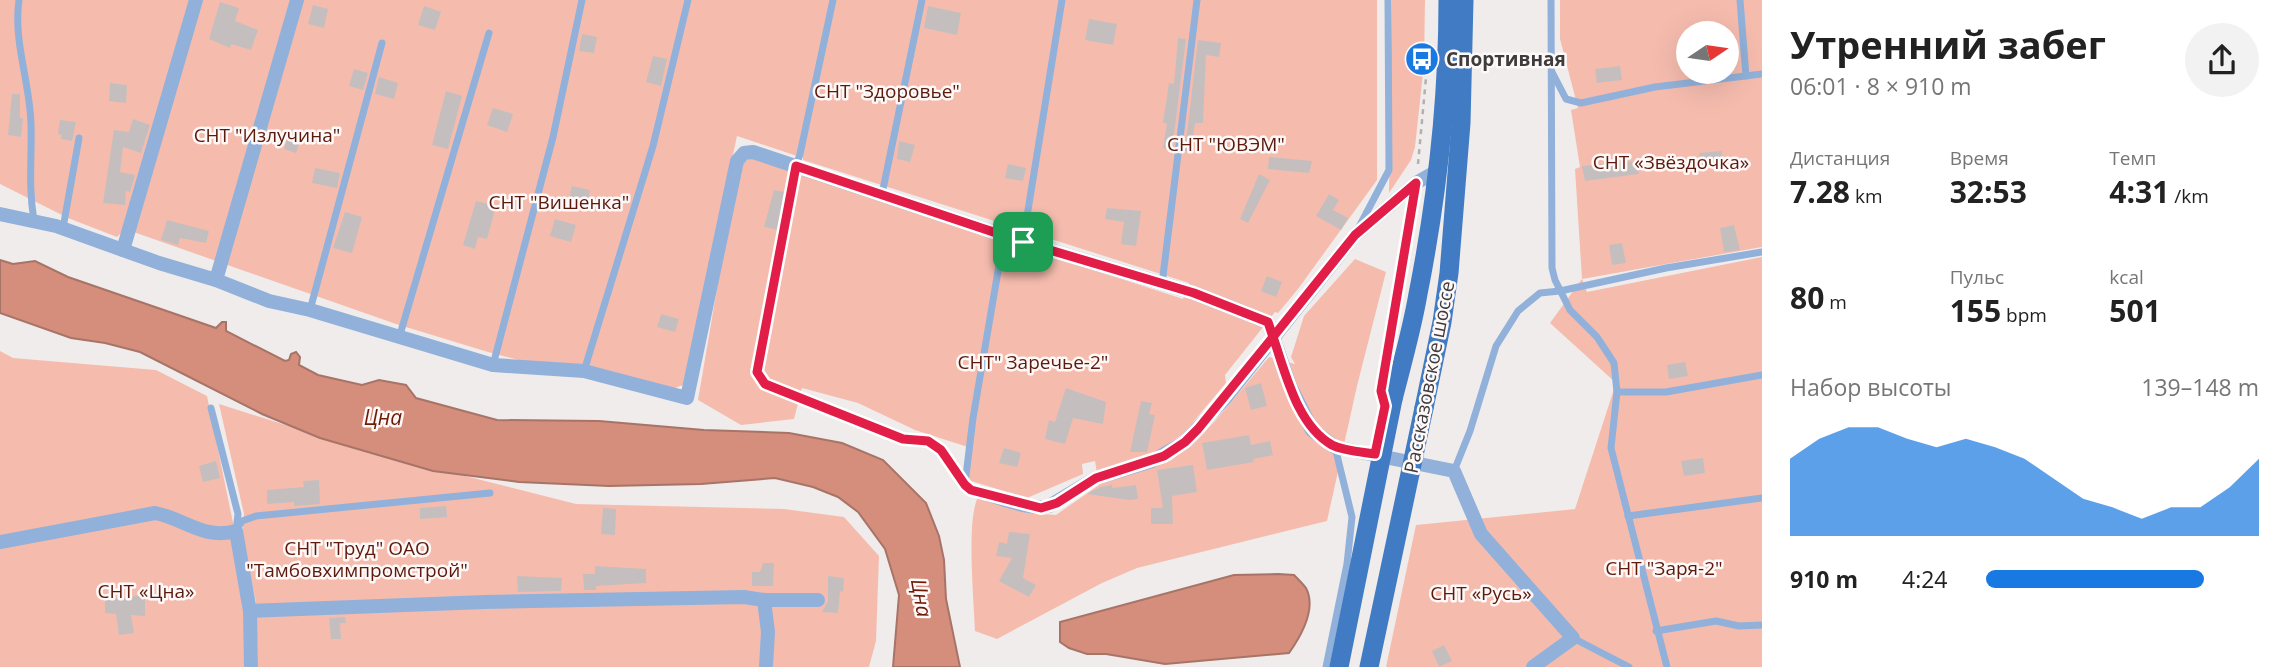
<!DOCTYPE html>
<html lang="ru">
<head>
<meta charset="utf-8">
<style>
	body { margin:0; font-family:"Open Sans",sans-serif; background:#f2f2f2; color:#222; height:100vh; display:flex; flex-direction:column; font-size:26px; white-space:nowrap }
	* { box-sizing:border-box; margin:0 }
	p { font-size:23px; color:#767676 }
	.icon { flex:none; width:38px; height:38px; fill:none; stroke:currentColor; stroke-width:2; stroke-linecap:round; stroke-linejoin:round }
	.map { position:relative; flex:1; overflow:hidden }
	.drawer { display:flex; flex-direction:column; background:#fff; width:525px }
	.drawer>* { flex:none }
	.needle { width:46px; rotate:77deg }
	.fabs { position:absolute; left:1676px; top:21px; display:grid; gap:14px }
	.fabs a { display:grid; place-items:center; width:63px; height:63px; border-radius:50%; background:#fff; box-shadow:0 7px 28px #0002; font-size:35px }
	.pin { position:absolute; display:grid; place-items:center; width:60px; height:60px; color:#fff; margin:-30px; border-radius:14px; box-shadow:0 4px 10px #0006 }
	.round { display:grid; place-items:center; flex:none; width:74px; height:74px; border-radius:37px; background:#f2f2f2 }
	.overview { display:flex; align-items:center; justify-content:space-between; height:119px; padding:0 28px }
	h1 { font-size:38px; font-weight:700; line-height:52px }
	.stats { display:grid; grid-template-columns:repeat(3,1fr); gap:10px; height:119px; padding:7px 28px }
	.stats div { display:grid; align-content:center }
	.stats b { font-size:30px; font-weight:700 }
	.stats small { font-size:19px; font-weight:400 }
	.stats p { font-size:19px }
	.chart { height:196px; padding:14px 28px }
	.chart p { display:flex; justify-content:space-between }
	.chart svg { width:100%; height:126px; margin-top:7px; fill:#1879e2; opacity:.7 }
	ul { padding:0 28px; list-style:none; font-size:23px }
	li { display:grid; grid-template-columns:112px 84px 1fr; align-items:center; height:52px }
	li i { height:18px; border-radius:9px; background:#1879e2 }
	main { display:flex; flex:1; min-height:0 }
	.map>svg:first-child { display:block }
	.green { fill:#f5bcae; fill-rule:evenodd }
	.water { fill:#d58d7c; stroke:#a77468; stroke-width:2 }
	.building { fill:#c4bfbe }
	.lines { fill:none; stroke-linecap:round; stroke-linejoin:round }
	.path { stroke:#b4b0b0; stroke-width:2.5; stroke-dasharray:5 5; stroke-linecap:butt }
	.service { stroke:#91b1da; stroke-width:7 }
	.minor { stroke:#91b1da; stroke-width:14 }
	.primary { stroke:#407bc4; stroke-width:19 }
	.primary-bridge { stroke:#407bc4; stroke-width:19 }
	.route-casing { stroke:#fff; stroke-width:14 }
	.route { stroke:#e11d48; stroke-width:9 }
	.labels { text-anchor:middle; stroke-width:5; stroke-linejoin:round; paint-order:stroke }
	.poi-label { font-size:19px; font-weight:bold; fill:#3d3b3b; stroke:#fef9f8; text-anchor:start }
	.park-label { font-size:19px; fill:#5b1a0b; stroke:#fef9f8 }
	.street-label { font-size:19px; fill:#3d3b3b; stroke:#fef9f8 }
	.water-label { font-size:21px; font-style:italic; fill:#6f1a06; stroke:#fef9f8 }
</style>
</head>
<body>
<main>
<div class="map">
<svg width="1762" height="667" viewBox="0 0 1762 667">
	<rect width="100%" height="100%" fill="#f0eceb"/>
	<g class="green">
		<path d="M0 0H1377V180L1298 289 1278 313 1275 312 1225 375 1226 383 1183 434 1165 446 1170 461 1194 442 1215 421 1269 357 1295 364 1291 357 1304 316 1355 259 1386 272 1357 386 1327 521 1137 568 1102 583 997 639 975 631C974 601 966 521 978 497L1029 513 1056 515 1099 485 1095 461 1082 464 1083 474 1027 498 971 481 968 476 971 448 915 430 858 403 802 388 794 419 741 425 698 400 738 166 751 158 1183 299 1189 283 803 160V158L737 136 683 385 675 388 583 364 573 374 488 352 396 324 125 229 117 237 68 218 0 184Z"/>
		<polygon points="1392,0 1425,0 1424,64 1415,147 1411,160 1389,193"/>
		<path d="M1560 0H1762V247L1582 279 1587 292 1762 257V667H1386L1416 525 1575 509 1616 383 1550 323 1582 279 1575 169 1580 167 1571 110 1578 108 1560 39ZM1689 33H1727V72H1689Z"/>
		<polygon points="0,351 13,358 156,370 207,396 238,547 250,667 0,667"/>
		<polygon points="219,404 374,453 576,504 784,509 844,517 879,556 876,641 869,667 258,667 256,602 242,535 244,514"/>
	</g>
	<g class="water">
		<polygon points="0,260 13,264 35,261 68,277 216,328 222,322 226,322 226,331 285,361 289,360 291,354 296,352 300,357 299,365 318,375 362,385 379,380 406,385 416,398 497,420 599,421 704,430 789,433 842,443 883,460 926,503 939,536 944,560 946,599 960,667 893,667 899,595 885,549 858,512 838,497 813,487 775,478 701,484 609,486 519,482 433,471 320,438 262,414 140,352 105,343 71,338 0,313"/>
		<path d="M1278 574 1294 575C1298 579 1303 584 1306 588 1317 609 1301 636 1289 653L1165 664 1106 654H1087L1069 648 1060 642V622L1234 575Z"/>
	</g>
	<g class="building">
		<polygon points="220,2 239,8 235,21 258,30 251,50 231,44 230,48 209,39"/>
		<polygon points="313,5 328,9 324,28 308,24"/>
		<polygon points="424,6 441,12 435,30 418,25"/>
		<polygon points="928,6 961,13 957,35 924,28"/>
		<polygon points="1089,19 1117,24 1113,45 1085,40"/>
		<polygon points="582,34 597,37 594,53 579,51"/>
		<polygon points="1178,38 1186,39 1172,150 1163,148 1167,123 1163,123 1169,83 1174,84"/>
		<polygon points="1198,40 1221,43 1219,57 1206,55 1203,123 1195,123 1191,152 1185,151"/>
		<polygon points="653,56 667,59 661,86 646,82"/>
		<polygon points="1620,66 1622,80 1597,83 1595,69"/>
		<polygon points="354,69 368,73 363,90 349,86"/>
		<polygon points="379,77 398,83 394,99 375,94"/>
		<polygon points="110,83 127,85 126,103 109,101"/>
		<polygon points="446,91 462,96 448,149 432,145"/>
		<polygon points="12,94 20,94 20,118 23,118 21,137 8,135"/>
		<polygon points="493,108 513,114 507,132 487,125"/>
		<polygon points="133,119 150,125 141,153 123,147 120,172 135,175 130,192 126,191 125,205 103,203 114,130 129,132"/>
		<polygon points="60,120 76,122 72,141 61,139 62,135 58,134"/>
		<polygon points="290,129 302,133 296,153 284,149"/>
		<polygon points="899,141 915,145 910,162 897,159"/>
		<polygon points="1722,151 1723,165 1700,167 1699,153"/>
		<polygon points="1269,157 1312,161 1309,173 1268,169"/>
		<polygon points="1637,161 1639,174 1585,181 1582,166"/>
		<polygon points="1008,164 1026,168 1023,181 1005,178"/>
		<polygon points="315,168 340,173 337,188 312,183"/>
		<polygon points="1259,174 1270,180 1248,223 1240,219"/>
		<polygon points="572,186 590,190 587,204 569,200"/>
		<polygon points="774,190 785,192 778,230 764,227"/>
		<polygon points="1329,194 1339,200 1333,210 1348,218 1341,230 1316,216"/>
		<polygon points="476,201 496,206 487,239 478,237 475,249 463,245"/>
		<polygon points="1107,208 1141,211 1136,246 1121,244 1124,222 1105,219"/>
		<polygon points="345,212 362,217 352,253 333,248"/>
		<polygon points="555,219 576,225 571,242 550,236"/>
		<polygon points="167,220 209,231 206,243 180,238 178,245 161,240"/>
		<polygon points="1734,225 1740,250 1724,252 1720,228"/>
		<polygon points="1622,243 1626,263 1612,265 1609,245"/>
		<polygon points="1267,276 1282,282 1276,297 1261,291"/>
		<polygon points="661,314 679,319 675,332 657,327"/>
		<polygon points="1685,362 1688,376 1669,379 1667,365"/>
		<polygon points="1261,383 1267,406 1251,410 1245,388"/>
		<polygon points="1066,388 1106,402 1103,424 1073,418 1065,444 1045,439 1049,420 1055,422"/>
		<polygon points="1141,401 1152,403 1149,414 1155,415 1147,452 1130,452"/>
		<polygon points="1249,435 1251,445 1270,441 1273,455 1253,459 1254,462 1207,470 1202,443"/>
		<polygon points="1004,448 1021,453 1017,467 999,463"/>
		<polygon points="1703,458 1705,473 1684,476 1681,461"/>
		<polygon points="216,461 220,478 203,482 199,466"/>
		<polygon points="1193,465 1197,492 1172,496 1173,524 1151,524 1151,508 1163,508 1157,470"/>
		<polygon points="319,480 320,504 294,506 294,502 267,504 267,490 304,487 303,481"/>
		<polygon points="1112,485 1112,488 1136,485 1138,499 1129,500 1087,494 1100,487"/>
		<polygon points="446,506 447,517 420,519 420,508"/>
		<polygon points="603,508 616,509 615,535 601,534"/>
		<polygon points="1009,532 1030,534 1023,578 1036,585 1029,597 999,581 1012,558 996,556 999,542 1007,544"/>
		<polygon points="763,563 774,563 773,586 752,586 752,572 760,572"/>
		<polygon points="595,566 646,569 646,583 596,586 596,590 584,590 583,574 595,574"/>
		<polygon points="517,576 562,578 561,591 518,592"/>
		<polygon points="828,576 844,578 843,592 840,591 838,613 822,612 828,601"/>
		<polygon points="133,596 145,596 145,616 131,615 134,633 119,635 116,614 105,613 105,598 133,598"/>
		<polygon points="345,617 346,623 340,623 341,639 331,639 329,618"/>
		<polygon points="1444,645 1452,661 1439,667 1432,651"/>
	</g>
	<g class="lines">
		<g class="path">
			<polyline points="1418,164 1428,56"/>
			<polyline points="1391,333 1412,205"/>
		</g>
		<g class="service">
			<path d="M19 0C13 42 30 82 31 124 32 159 28 185 34 221"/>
			<polyline points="833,0 800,154 796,166 757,372 765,384 903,439 928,441 947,457 965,485 979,492"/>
			<polyline points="1551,0 1552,268 1555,280 1570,310 1597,337 1614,363 1617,392 1611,448 1667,667"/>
			<polyline points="1740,0 1746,76"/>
			<polyline points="1552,72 1566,99 1581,103 1655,87 1762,74"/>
			<polyline points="882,194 922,0"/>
			<polyline points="1359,227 1389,170 1388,0"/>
			<polyline points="63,228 79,138"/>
			<polyline points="1023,241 1062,0"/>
			<polyline points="1162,284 1197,0"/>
			<polyline points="310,310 382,43"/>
			<polyline points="399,338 489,33"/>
			<polyline points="493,365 553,137 582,0"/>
			<polyline points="584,371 653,146 688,0"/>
			<polyline points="1617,392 1666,392 1762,375"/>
			<polyline points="211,408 238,514 236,531 242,521 256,516 490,493"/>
			<polyline points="1454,471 1470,431 1496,346 1518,311 1540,293 1560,291 1666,268 1762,252"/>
			<polyline points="965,484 973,418 1004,236"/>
			<polyline points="1628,516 1762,498"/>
			<polyline points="1656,631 1716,621 1739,626 1762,625"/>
			<polyline points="1573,638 1629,667"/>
			<polyline points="1326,667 1347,564 1352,517 1335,447"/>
		</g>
		<g class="minor">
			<polyline points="297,0 216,280 269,301 310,310 493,365 584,371 687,398 737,161 744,153 753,152 1023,242 1194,293 1268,322 1290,386 1312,430 1335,447 1454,471 1481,534 1573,638 1533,667"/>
			<polyline points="0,214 56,226 159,263 216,280"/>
			<polyline points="123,250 196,0"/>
			<path d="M979 492C1000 497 1029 511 1049 506L1096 478 1152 461 1185 442 1227 396 1355 235 1416 183 1437 171"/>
			<path d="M0 542 155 513C185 519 204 540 236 531L250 611 251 667"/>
			<polyline points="764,600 818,600"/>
			<polyline points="250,611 485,602 744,597 764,600 768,632 766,667"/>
		</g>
		<g class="primary">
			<path d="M1393 399C1402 364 1412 329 1418 294 1437 198 1448 98 1448 0"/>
			<polyline points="1424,408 1442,322 1449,273 1461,123 1464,0"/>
		</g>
		<g class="primary-bridge">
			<polyline points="1339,667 1393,399"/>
			<polyline points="1369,667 1424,408"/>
		</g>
	</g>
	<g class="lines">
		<g class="route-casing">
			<path id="route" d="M1023 242 796 166 757 372 765 384 903 439 928 441 941 450 965 485 971 490 1041 508 1057 503 1096 478 1164 456 1185 442 1198 429 1273 337C1286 374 1297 425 1332 445 1344 451 1362 452 1375 454L1385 406 1381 391 1416 183 1355 235 1273 337 1268 322 1194 293 1023 242"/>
		</g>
		<use href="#route" class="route"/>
	</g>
	<defs>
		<g id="bus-disc" transform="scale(1.75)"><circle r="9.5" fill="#1879e2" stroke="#fef9f8"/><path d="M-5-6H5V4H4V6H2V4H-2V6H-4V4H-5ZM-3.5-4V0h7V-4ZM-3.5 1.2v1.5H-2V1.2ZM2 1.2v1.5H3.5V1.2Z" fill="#fff"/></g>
	</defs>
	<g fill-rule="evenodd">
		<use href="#bus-disc" x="1422" y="59"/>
	</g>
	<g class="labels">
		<g class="poi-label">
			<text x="1446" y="66">Спортивная</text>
		</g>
		<g class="park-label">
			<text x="887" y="98">СНТ "Здоровье"</text>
			<text x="267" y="142">СНТ "Излучина"</text>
			<text x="1226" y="151">СНТ "ЮВЭМ"</text>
			<text x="1671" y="169">СНТ «Звёздочка»</text>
			<text x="559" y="209">СНТ "Вишенка"</text>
			<text x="1033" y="369">СНТ" Заречье-2"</text>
			<text x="357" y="555">СНТ "Труд" ОАО<tspan x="357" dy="22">"Тамбовхимпромстрой"</tspan></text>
			<text x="1664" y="575">СНТ "Заря-2"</text>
			<text x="146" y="598">СНТ «Цна»</text>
			<text x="1481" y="600">СНТ «Русь»</text>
		</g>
		<g class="street-label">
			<text transform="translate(1429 377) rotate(-79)" y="7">Рассказовское шоссе</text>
		</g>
		<g class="water-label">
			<text x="383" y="425">Цна</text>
			<text transform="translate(921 598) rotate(80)" y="7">Цна</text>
		</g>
	</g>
</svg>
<div class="fabs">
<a><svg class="needle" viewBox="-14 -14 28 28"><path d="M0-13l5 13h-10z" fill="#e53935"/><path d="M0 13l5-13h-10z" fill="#767676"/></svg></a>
</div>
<div class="pin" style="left:1023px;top:242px;background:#1e9e55"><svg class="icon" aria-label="arrive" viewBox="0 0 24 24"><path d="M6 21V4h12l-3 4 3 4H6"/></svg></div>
</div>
<section class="drawer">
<div class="overview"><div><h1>Утренний забег</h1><p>06:01 · 8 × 910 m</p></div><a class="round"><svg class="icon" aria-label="share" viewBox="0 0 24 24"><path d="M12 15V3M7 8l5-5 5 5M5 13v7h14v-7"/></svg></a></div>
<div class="stats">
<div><p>Дистанция</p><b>7.28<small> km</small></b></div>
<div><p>Время</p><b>32:53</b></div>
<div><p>Темп</p><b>4:31<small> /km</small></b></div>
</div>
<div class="stats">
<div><b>80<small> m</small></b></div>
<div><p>Пульс</p><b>155<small> bpm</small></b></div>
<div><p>kcal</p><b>501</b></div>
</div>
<div class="chart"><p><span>Набор высоты</span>139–148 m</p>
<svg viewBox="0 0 160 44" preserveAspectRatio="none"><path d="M0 44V17L10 10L20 6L30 6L40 10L50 13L60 10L70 13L80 17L90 24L100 31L110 34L120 38L130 34L140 34L150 27L160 17V44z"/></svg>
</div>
<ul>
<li><b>910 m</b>4:24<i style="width:80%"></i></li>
</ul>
</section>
</main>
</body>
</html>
